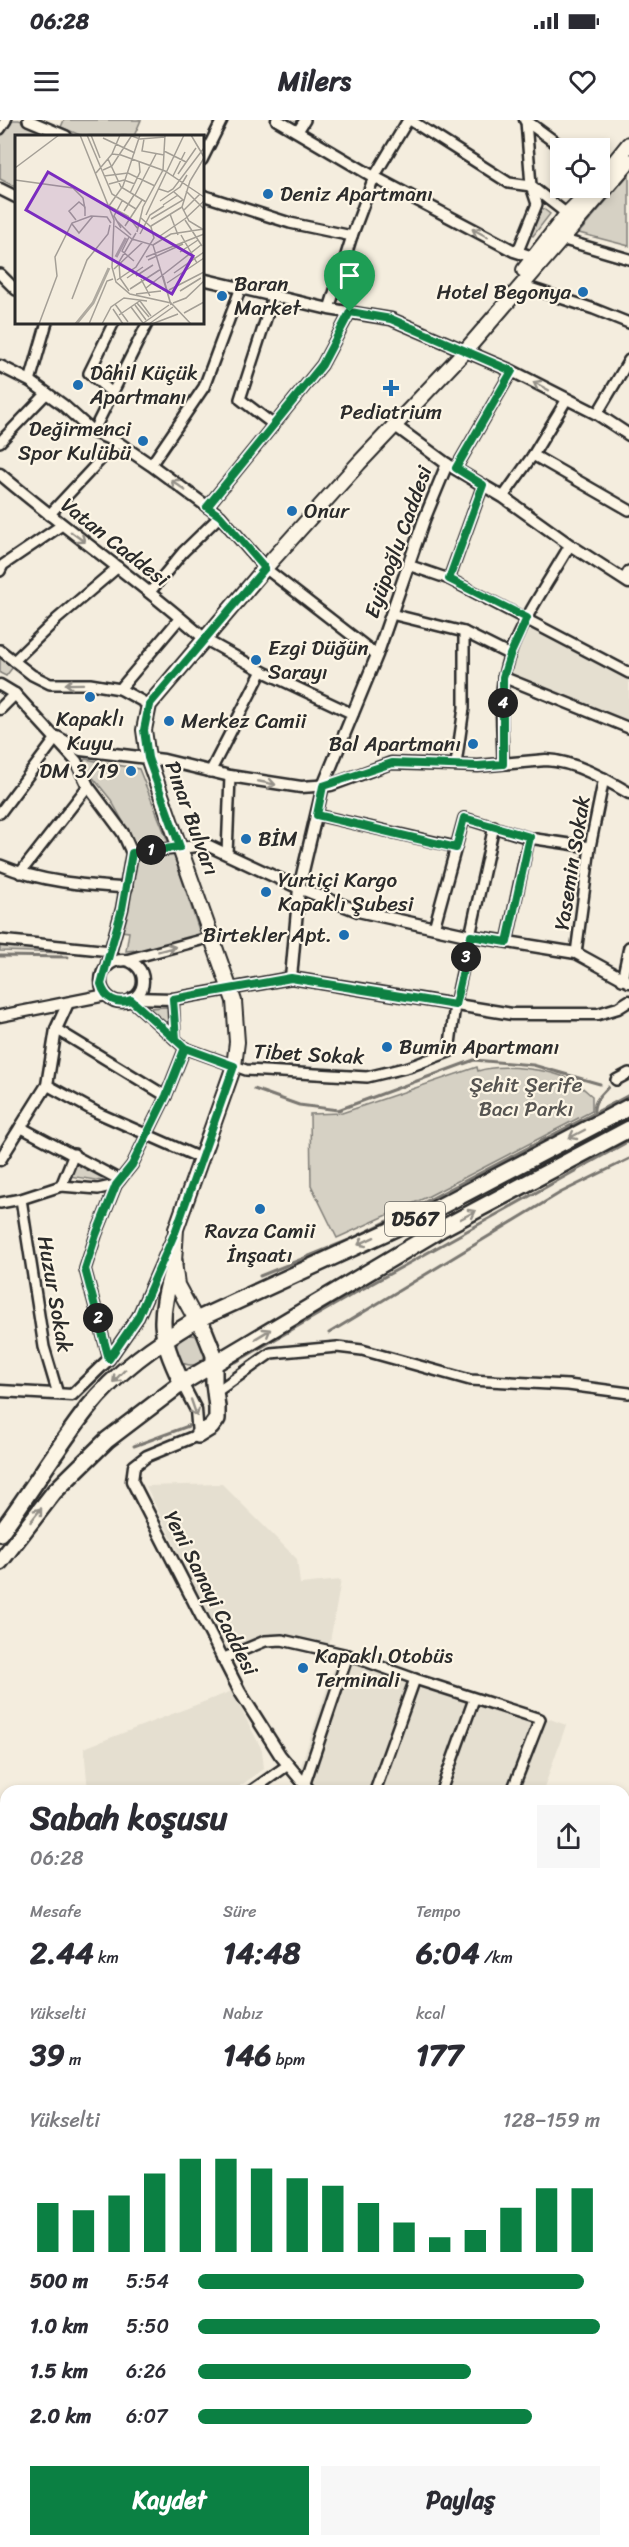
<!DOCTYPE html>
<html lang="tr">
<head>
<meta charset="utf-8">
<style>
	body { margin:0; font-family:Sriracha,sans-serif; background:#f7f7f7; color:#2b2b33; height:100vh; display:flex; flex-direction:column; font-size:22px; white-space:nowrap }
	* { box-sizing:border-box; margin:0 }
	p { font-size:20px; color:#7c7c81 }
	.icon { flex:none; width:33px; height:33px; fill:none; stroke:currentColor; stroke-width:2; stroke-linecap:round; stroke-linejoin:round }
	.map { position:relative; flex:1; overflow:hidden }
	.side { position:absolute; left:0px; top:1665px; width:630px; height:762px; display:flex; flex-direction:column; background:#fff; border-radius:18px 18px 0 0; box-shadow:0 3px 9px #0003 }
	.side>* { flex:none }
	.tools { position:absolute; left:550px; top:18px; display:grid; gap:12px }
	.tools a { display:grid; place-items:center; width:60px; height:60px; border-radius:0px; background:#fff; box-shadow:0 3px 9px #0003; font-size:30px }
	.pin { position:absolute; display:grid; place-items:center; width:51px; height:51px; color:#fff; margin:-62px -26px; border-radius:50% 50% 50% 0; rotate:-45deg; box-shadow:0 0 6px #0007 }
	.pin .icon { rotate:45deg }
	.km { position:absolute; width:30px; height:30px; margin:-15px; border-radius:50%; background:#222; color:#fff; font-size:16px; line-height:30px; text-align:center }
	.round { display:grid; place-items:center; flex:none; width:63px; height:63px; border-radius:0px; background:#f7f7f7 }
	.head { display:flex; align-items:center; justify-content:space-between; height:102px; padding:0 30px }
	h1 { font-size:33px; font-weight:700; line-height:45px }
	.stats { display:grid; grid-template-columns:repeat(3,1fr); gap:9px; height:102px; padding:6px 30px }
	.stats div { display:grid; align-content:center }
	.stats b { font-size:30px; font-weight:700 }
	.stats small { font-size:16px; font-weight:400 }
	.stats p { font-size:16px }
	.chart { height:168px; padding:12px 30px }
	.chart p { display:flex; justify-content:space-between }
	.chart svg { width:100%; height:108px; margin-top:6px; stroke:#0b8043; stroke-width:6 }
	.primary-button { display:flex; gap:12px; margin-top:auto; padding:12px 30px }
	.primary-button a { flex:1; height:69px; border-radius:0px; background:#0b8043; color:#fff; font-size:24px; font-weight:700; line-height:69px; text-align:center }
	.primary-button a+a { background:#f7f7f7; color:#2b2b33 }
	ul { padding:0 30px; list-style:none; font-size:20px }
	li { display:grid; grid-template-columns:96px 72px 1fr; align-items:center; height:45px }
	li i { height:15px; border-radius:8px; background:#0b8043 }
	.status { display:flex; justify-content:space-between; align-items:center; height:42px; padding:0 30px; background:#fff; direction:ltr }
	.status svg { height:16px; fill:currentColor }
	header { display:flex; justify-content:space-between; align-items:center; height:78px; padding:0 30px; background:#fff; font-size:27px; font-weight:700 }
	.map>svg:first-child { display:block }
	.built { fill:#e5dfd0 }
	.green { fill:#d6d1c4; stroke:#807e78; stroke-width:1.5 }
	.lines { fill:none; stroke-linecap:round; stroke-linejoin:round }
	.stream { stroke:#7a7771; stroke-width:3 }
	.minor-casing { stroke:#2b2b2b; stroke-width:14 }
	.tertiary-casing { stroke:#2b2b2b; stroke-width:15 }
	.primary-casing { stroke:#2b2b2b; stroke-width:18 }
	.trunk-casing { stroke:#2b2b2b; stroke-width:20 }
	.minor { stroke:#fcf5e5; stroke-width:9 }
	.tertiary { stroke:#fcf5e5; stroke-width:10 }
	.primary { stroke:#fcf5e5; stroke-width:14 }
	.trunk { stroke:#fcf5e5; stroke-width:15 }
	.oneway { stroke:#949088 }
	.route-casing { stroke:#fff; stroke-width:12 }
	.route { stroke:#0b8043; stroke-width:8 }
	.poi-dot { fill:#1f6fb2; stroke:#fcf5e5; stroke-width:2 }
	.labels { text-anchor:middle; stroke-width:4.5; stroke-linejoin:round; paint-order:stroke }
	.shield { fill:#fcf5e5; stroke:#6a6863; stroke-width:1.5 }
	.shield-label { font-size:20px; font-weight:bold; fill:#2b2b2b }
	.poi-label { font-size:21px; fill:#2b2b2b; stroke:#fcf5e5; text-anchor:start }
	.street-label { font-size:21px; fill:#2b2b2b; stroke:#fcf5e5 }
	.park-label { font-size:21px; fill:#565451; stroke:#fcf5e5 }
	.inset-river { fill:none; stroke:#afaaa0; stroke-width:3 }
	.inset-road { fill:none; stroke:#a49f96; stroke-width:1.5 }
	.view { fill:#7b2cbf; fill-opacity:0.15; stroke:#7b2cbf; stroke-width:3 }
	.inset-edge { fill:none; stroke:#2b2b2b; stroke-width:3 }
</style>
</head>
<body>
<div class="status"><b>06:28</b><svg viewBox="0 0 49 12"><path d="M0 12V9h3v3zM5 12V6h3v6zM10 12V3h3v9zM15 12V0h3v12zM26 1h20v11H26zM47 4h2v5h-2z"/></svg></div>
<header><svg class="icon" aria-label="menu" viewBox="0 0 24 24"><path d="M4 6h16M4 12h16M4 18h16"/></svg>Milers<svg class="icon" aria-label="heart" viewBox="0 0 24 24"><path d="M12 20l-8-8c-3-5 5-10 8-4 3-6 11-1 8 4z"/></svg></header>
<div class="map">
<svg width="629" height="2427" viewBox="0 0 629 2427">
	<rect width="100%" height="100%" fill="#f4edde"/>
	<filter id="ink" filterUnits="userSpaceOnUse"><feTurbulence type="fractalNoise" baseFrequency=".0167" numOctaves="2"/><feDisplacementMap in="SourceGraphic" scale="12" xChannelSelector="R" yChannelSelector="G"/><feConvolveMatrix kernelMatrix="1 2 1 2 8 2 1 2 1" color-interpolation-filters="sRGB"/></filter>
	<g filter="url(#ink)">
		<g class="built">
			<polygon points="530,507 629,560 629,603 507,554"/>
			<polygon points="222,1364 297,1439 300,1464 341,1460 329,1527 279,1515 225,1529 146,1366"/>
			<polygon points="340,1530 471,1570 566,1605 543,1671 322,1671 299,1651"/>
			<polygon points="232,1571 262,1630 264,1649 237,1668 228,1671 88,1671 84,1628"/>
		</g>
		<g class="green">
			<polygon points="11,0 19,0 56,16 16,16 16,67 0,59 0,16"/>
			<polygon points="64,0 141,0 134,16 82,16 61,7"/>
			<polygon points="629,54 629,126 579,113"/>
			<polygon points="541,87 550,94 533,116 529,113"/>
			<polygon points="0,538 13,547 6,556 0,553"/>
			<polygon points="85,639 139,649 169,724 137,727 111,680 82,644"/>
			<polygon points="173,733 201,816 149,829 126,831 129,812 121,811 138,735"/>
			<polygon points="0,821 68,829 68,833 0,831"/>
			<polygon points="166,887 170,890 170,910 147,890 149,888"/>
			<path d="M477 947 478 951C501 943 551 949 573 961 579 964 586 971 592 976V991L427 1077 337 1118 311 1065 310 994 342 993Z"/>
			<polygon points="74,1040 100,1054 104,1059 102,1061 69,1056"/>
			<circle cx="191" cy="1230" r="15"/>
		</g>
		<g class="lines">
			<g class="stream">
				<polyline points="0,836 68,837"/>
				<polyline points="254,969 299,985 338,990 474,940 533,945 600,964"/>
				<path d="M594 994C593 980 600 977 608 967"/>
				<polyline points="471,1082 629,998"/>
				<polyline points="260,1156 349,1120 398,1096 629,975"/>
				<polyline points="329,1213 560,1073 629,1039"/>
				<polyline points="236,1242 355,1173 629,1021"/>
				<polyline points="134,1326 191,1305"/>
			</g>
			<g class="minor-casing">
				<g id="minor">
					<polyline points="28,0 66,16"/>
					<polyline points="410,0 509,63 531,66 567,94"/>
					<polyline points="0,9 6,0"/>
					<polyline points="298,11 305,0"/>
					<polyline points="202,40 222,0"/>
					<polyline points="202,75 290,103 352,116"/>
					<polyline points="561,119 629,139"/>
					<polyline points="518,131 537,84 531,66 526,1"/>
					<polyline points="0,154 16,170"/>
					<polyline points="521,165 594,189 629,203"/>
					<polyline points="273,177 240,279 274,305"/>
					<polyline points="329,189 352,116 374,57 408,0"/>
					<polyline points="30,261 47,202"/>
					<polyline points="112,273 89,253 114,202"/>
					<polyline points="597,294 629,240"/>
					<polyline points="93,312 148,202"/>
					<polyline points="0,322 47,273"/>
					<polyline points="533,335 629,390"/>
					<polyline points="151,345 204,267 240,170"/>
					<polyline points="456,348 512,251"/>
					<polyline points="503,377 533,335 567,279"/>
					<polyline points="207,387 322,245 350,192"/>
					<polyline points="49,395 117,322"/>
					<polyline points="408,445 449,459 629,553"/>
					<polyline points="265,448 377,535"/>
					<polyline points="0,451 3,445 62,405"/>
					<polyline points="449,459 483,365"/>
					<polyline points="624,459 629,451"/>
					<polyline points="150,472 183,432 220,396"/>
					<polyline points="391,494 464,512 510,535"/>
					<polyline points="206,520 262,551 353,594"/>
					<polyline points="0,530 32,555 50,564 90,564 120,569 149,585"/>
					<polyline points="14,541 57,499 118,447"/>
					<polyline points="503,557 629,608"/>
					<polyline points="120,569 180,498"/>
					<polyline points="456,644 464,588 464,512"/>
					<path d="M503 644C503 619 499 578 504 556 511 514 549 462 570 425"/>
					<polyline points="210,652 262,551"/>
					<polyline points="0,693 57,617"/>
					<polyline points="317,695 456,727"/>
					<polyline points="227,734 230,656"/>
					<path d="M0 745C41 762 83 765 127 768"/>
					<polyline points="20,753 88,666"/>
					<polyline points="434,808 464,698 529,718 590,727"/>
					<polyline points="0,820 111,831"/>
					<polyline points="507,822 529,718"/>
					<polyline points="576,833 590,727 604,658"/>
					<polyline points="122,841 212,817"/>
					<polyline points="622,860 629,827"/>
					<polyline points="173,879 175,919"/>
					<polyline points="131,880 185,928 246,950 367,957 409,947 449,932 455,885 494,706"/>
					<polyline points="56,909 166,976"/>
					<polyline points="616,960 629,953"/>
					<polyline points="47,965 98,993 200,1038"/>
					<polyline points="20,1007 120,1060"/>
					<polyline points="61,1066 74,1034"/>
					<polyline points="21,1079 44,1227 58,1274"/>
					<polyline points="0,1083 21,1079 61,1066 98,1069 116,1065"/>
					<polyline points="109,1239 85,1149 96,1115 116,1065 132,1045 166,976 185,928"/>
					<polyline points="216,1272 271,1233 337,1227 362,1230 470,1260 568,1265 629,1273"/>
					<polyline points="222,1539 265,1521 282,1520 348,1535 415,1559 540,1599 512,1671"/>
					<polyline points="304,1666 348,1535"/>
					<polyline points="251,1671 288,1645"/>
					<polyline points="375,1671 415,1559"/>
					<polyline points="441,1671 474,1579"/>
					<polyline points="219,2421 220,2427"/>
				</g>
			</g>
			<g class="tertiary-casing">
				<g id="tertiary">
					<polyline points="277,0 374,57 514,131 533,137"/>
					<polyline points="525,0 563,28"/>
					<polyline points="0,69 16,77"/>
					<polyline points="202,159 329,189 391,199 512,251 597,294 629,315"/>
					<polyline points="0,246 30,261 63,285 93,312 117,322 151,345 220,396 265,448"/>
					<polyline points="394,305 447,344 503,377 570,425 629,463"/>
					<path d="M0 354C67 411 140 461 206 520"/>
					<polyline points="0,565 15,574 76,641 88,666 123,713 132,733 122,789 106,847"/>
					<polyline points="0,589 15,574"/>
					<path d="M57 617 81 630 164 640 230 656 301 667 331 665 391 643 478 646 546 640C574 641 605 659 629 673"/>
					<polyline points="132,733 207,725 299,768 358,791 471,816 576,833 629,862"/>
					<circle cx="122" cy="861" r="21"/>
					<polyline points="291,858 299,768 323,666 377,535 424,400 447,344"/>
					<polyline points="133,878 173,879 291,858 512,894 598,894 618,888 629,881"/>
					<polyline points="0,896 106,875"/>
					<polyline points="0,1040 47,965 56,909 68,883"/>
					<polyline points="182,1263 196,1290 198,1315 147,1336 134,1346 132,1361 240,1572 280,1635 310,1671"/>
					<polyline points="0,1271 72,1275 109,1239 138,1197 174,1115"/>
					<polyline points="624,1745 629,1744"/>
				</g>
			</g>
			<g class="primary-casing">
				<g id="primary">
					<polyline points="600,60 629,24"/>
					<polyline points="524,150 567,94 593,68"/>
					<polyline points="196,1200 177,1165 174,1142 176,1109 234,946 237,922 234,881 148,638 144,610 149,585 265,448 359,343 466,230 629,41"/>
				</g>
			</g>
			<g class="trunk-casing">
				<g id="trunk">
					<path d="M174 1142C160 1198 156 1209 182 1263"/>
					<polyline points="196,1200 204,1210 214,1235 214,1263 217,1287 217,1299 211,1307 198,1315"/>
					<path d="M0 1413C30 1373 56 1329 87 1289 117 1251 156 1224 196 1200L424 1095 629 987"/>
					<polyline points="0,1442 54,1372 107,1320 182,1263 441,1109 629,1009"/>
				</g>
			</g>
			<use href="#minor" class="minor"/>
			<use href="#tertiary" class="tertiary"/>
			<use href="#primary" class="primary"/>
			<use href="#trunk" class="trunk"/>
		</g>
		<defs><path id="oneway-shaft" d="M-6 0H5M1.5-3L5.5 0L1.5 3" fill="none" stroke-width="1.6" stroke-linecap="round" stroke-linejoin="round" transform="scale(1.5)"/></defs>
		<g class="oneway">
			<use href="#oneway-shaft" transform="translate(480 113) rotate(-152)"/>
			<use href="#oneway-shaft" transform="translate(541 266) rotate(-152)"/>
			<use href="#oneway-shaft" transform="translate(178 365) rotate(-143)"/>
			<use href="#oneway-shaft" transform="translate(78 417) rotate(36)"/>
			<use href="#oneway-shaft" transform="translate(74 564) rotate(179)"/>
			<use href="#oneway-shaft" transform="translate(267 663) rotate(11)"/>
			<use href="#oneway-shaft" transform="translate(167 829) rotate(-15)"/>
			<use href="#oneway-shaft" transform="translate(577 1014) rotate(152)"/>
			<use href="#oneway-shaft" transform="translate(468 1095) rotate(-28)"/>
			<use href="#oneway-shaft" transform="translate(366 1121) rotate(155)"/>
			<use href="#oneway-shaft" transform="translate(263 1214) rotate(-31)"/>
			<use href="#oneway-shaft" transform="translate(119 1256) rotate(134)"/>
			<use href="#oneway-shaft" transform="translate(194 1288) rotate(71)"/>
			<use href="#oneway-shaft" transform="translate(36 1395) rotate(-52)"/>
		</g>
	</g>
	<g class="lines" filter="url(#ink)">
		<g class="route-casing">
			<path id="route" d="M350 192 322 245 207 387 220 396 265 448 149 585 144 610 148 638 180 727 132 733 122 789 101 864C105 879 117 885 131 880L185 928 234 946 176 1110 138 1197 109 1239 85 1149 96 1115 116 1065 132 1045 166 976 185 928 176 919 173 879 291 858 455 885 471 816 507 822 530 717 464 698 456 728 317 695 323 666 392 643 478 646 503 644V557L510 535 527 498 449 459 483 365 456 348 512 251 391 199 350 192"/>
		</g>
		<use href="#route" class="route"/>
	</g>
	<g class="poi-dot">
		<circle cx="268" cy="74" r="6"/>
		<circle cx="583" cy="172" r="6"/>
		<circle cx="222" cy="176" r="6"/>
		<circle cx="78" cy="265" r="6"/>
		<path d="M388 259h6v6h6v6h-6v6h-6v-6h-6v-6h6z"/>
		<circle cx="143" cy="321" r="6"/>
		<circle cx="292" cy="391" r="6"/>
		<circle cx="256" cy="540" r="6"/>
		<circle cx="90" cy="577" r="6"/>
		<circle cx="169" cy="601" r="6"/>
		<circle cx="473" cy="624" r="6"/>
		<circle cx="131" cy="651" r="6"/>
		<circle cx="246" cy="719" r="6"/>
		<circle cx="266" cy="772" r="6"/>
		<circle cx="344" cy="815" r="6"/>
		<circle cx="387" cy="927" r="6"/>
		<circle cx="260" cy="1089" r="6"/>
		<circle cx="303" cy="1548" r="6"/>
	</g>
	<g class="labels">
		<rect class="shield" x="385" y="1082" width="60" height="34" rx="4.5"/>
		<g class="shield-label">
			<text x="415" y="1106">D567</text>
		</g>
		<g class="poi-label">
			<text x="280" y="81">Deniz Apartmanı</text>
			<text x="234" y="171">Baran<tspan x="234" dy="24">Market</tspan></text>
			<text x="571" y="179" text-anchor="end">Hotel Begonya</text>
			<text x="90" y="260">Dâhil Küçük<tspan x="90" dy="24">Apartmanı</tspan></text>
			<text x="391" y="299" text-anchor="middle">Pediatrium</text>
			<text x="131" y="316" text-anchor="end">Değirmenci<tspan x="131" dy="24">Spor Kulübü</tspan></text>
			<text x="304" y="398">Onur</text>
			<text x="268" y="535">Ezgi Düğün<tspan x="268" dy="24">Sarayı</tspan></text>
			<text x="90" y="606" text-anchor="middle">Kapaklı<tspan x="90" dy="24">Kuyu</tspan></text>
			<text x="181" y="608">Merkez Camii</text>
			<text x="461" y="631" text-anchor="end">Bal Apartmanı</text>
			<text x="119" y="658" text-anchor="end">DM 3/19</text>
			<text x="258" y="726">BİM</text>
			<text x="278" y="767">Yurtiçi Kargo<tspan x="278" dy="24">Kapaklı Şubesi</tspan></text>
			<text x="332" y="822" text-anchor="end">Birtekler Apt.</text>
			<text x="399" y="934">Bumin Apartmanı</text>
			<text x="260" y="1118" text-anchor="middle">Ravza Camii<tspan x="260" dy="24">İnşaatı</tspan></text>
			<text x="315" y="1543">Kapaklı Otobüs<tspan x="315" dy="24">Terminali</tspan></text>
		</g>
		<g class="street-label">
			<text transform="translate(115 422) rotate(38)" y="7">Vatan Caddesi</text>
			<text transform="translate(398 422) rotate(-70)" y="7">Eyüpoğlu Caddesi</text>
			<text transform="translate(192 698) rotate(70)" y="7">Pınar Bulvarı</text>
			<text transform="translate(572 743) rotate(-81)" y="7">Yasemin Sokak</text>
			<text transform="translate(309 934) rotate(3)" y="7">Tibet Sokak</text>
			<text transform="translate(55 1174) rotate(80)" y="7">Huzur Sokak</text>
			<text transform="translate(211 1473) rotate(63)" y="7">Yeni Sanayi Caddesi</text>
		</g>
		<g class="park-label">
			<text x="526" y="972">Şehit Şerife<tspan x="526" dy="24">Bacı Parkı</tspan></text>
		</g>
	</g>
	<g transform="translate(15 15)">
		<rect width="189" height="189" fill="#f4edde"/>
		<path class="inset-river" d="M101 122 111 103M61 189 78 168 94 133"/>
		<path class="inset-road" d="M65 0 99 85 97 132 101 147 115 159 156 168 176 189M72 0 97 59 121 74M76 0 85 23M114 0 125 4 150 2M176 0 189 22M88 3 120 18M129 4 127 16 149 20M149 16 171 27M97 19 105 0M189 23 175 46 167 72 174 86 189 95M93 24 106 52 131 67M0 33 44 0M88 35 97 31 117 0M81 38 97 19 106 20 150 36 189 62M163 39 181 13M89 41 113 38 140 51M158 41 170 17M0 45 58 53 68 63 70 74M94 49 109 45 120 49M144 54 153 57 158 54 189 13M171 56 189 74M115 58 125 37 124 26M120 60 141 19M145 66 165 52 172 40M148 70 163 60M94 71 108 51 125 0M94 71 113 81 123 94M109 76 119 60M168 76 185 59M155 79 163 100M131 80 169 0M171 83 189 66M136 84 168 65 159 57M61 85 54 76 64 67 70 72V81M101 85 116 100M170 85 187 111M57 89 64 98 78 81M100 91 117 104 138 110 156 170 148 141M110 91 127 65M136 91 167 72M106 93 99 81 107 66M122 97 128 72 148 35 150 0M125 99 135 80 149 71M166 100 182 128M145 101 171 83M114 102 107 116 119 126M138 110 156 99 189 94M165 117 183 105M131 122 189 99M133 125 168 109M99 134 128 107M159 138 189 117M121 141 138 130M112 143 128 132M126 144 135 161M102 145 121 132 139 103 136 92 126 83M152 148 189 123M131 153 186 110M115 154 146 134M154 155 189 137M114 156 105 143 104 127 121 98M165 156 186 143M121 159 146 156M57 164 72 125 93 99 95 90M125 166 136 181M122 168 134 182M158 168 171 163 189 146M100 169 113 187M120 170 131 185M116 172 128 188M98 174 108 189M169 178 189 167M104 180 126 165M24 189 42 141 40 122 57 88 76 81 92 82 96 88M74 189 92 146 98 144M87 189 96 172 109 163 132 166M127 189 154 170M134 189 158 172M137 189 163 179"/>
		<path class="view" d="M33 37 178 121 157 159 11 75Z"/>
		<rect width="189" height="189" class="inset-edge"/>
	</g>
</svg>
<div class="tools">
<a><svg class="icon" aria-label="locate" viewBox="0 0 24 24"><circle cx="12" cy="12" r="6"/><path d="M12 2v4M12 18v4M2 12h4M18 12h4"/></svg></a>
</div>
<div class="pin" style="left:350px;top:192px;background:#1e9e55"><svg class="icon" aria-label="arrive" viewBox="0 0 24 24"><path d="M6 21V4h12l-3 4 3 4H6"/></svg></div>
<b class="km" style="left:151px;top:730px">1</b>
<b class="km" style="left:98px;top:1198px">2</b>
<b class="km" style="left:466px;top:837px">3</b>
<b class="km" style="left:503px;top:583px">4</b>
<section class="side">
<div class="head"><div><h1>Sabah koşusu</h1><p>06:28</p></div><a class="round"><svg class="icon" aria-label="share" viewBox="0 0 24 24"><path d="M12 15V3M7 8l5-5 5 5M5 13v7h14v-7"/></svg></a></div>
<div class="stats">
<div><p>Mesafe</p><b>2.44<small> km</small></b></div>
<div><p>Süre</p><b>14:48</b></div>
<div><p>Tempo</p><b>6:04<small> /km</small></b></div>
</div>
<div class="stats">
<div><p>Yükselti</p><b>39<small> m</small></b></div>
<div><p>Nabız</p><b>146<small> bpm</small></b></div>
<div><p>kcal</p><b>177</b></div>
</div>
<div class="chart"><p><span>Yükselti</span>128–159 m</p>
<svg viewBox="0 0 160 44" preserveAspectRatio="none"><path d="M5 44V24M15 44V27M25 44V21M35 44V12M45 44V6M55 44V6M65 44V10M75 44V14M85 44V17M95 44V24M105 44V32M115 44V38M125 44V35M135 44V26M145 44V18M155 44V18"/></svg>
</div>
<ul>
<li><b>500 m</b>5:54<i style="width:96%"></i></li>
<li><b>1.0 km</b>5:50<i style="width:100%"></i></li>
<li><b>1.5 km</b>6:26<i style="width:68%"></i></li>
<li><b>2.0 km</b>6:07<i style="width:83%"></i></li>
</ul>
<div class="primary-button"><a>Kaydet</a><a>Paylaş</a></div>
</section>
</div>
</body>
</html>
